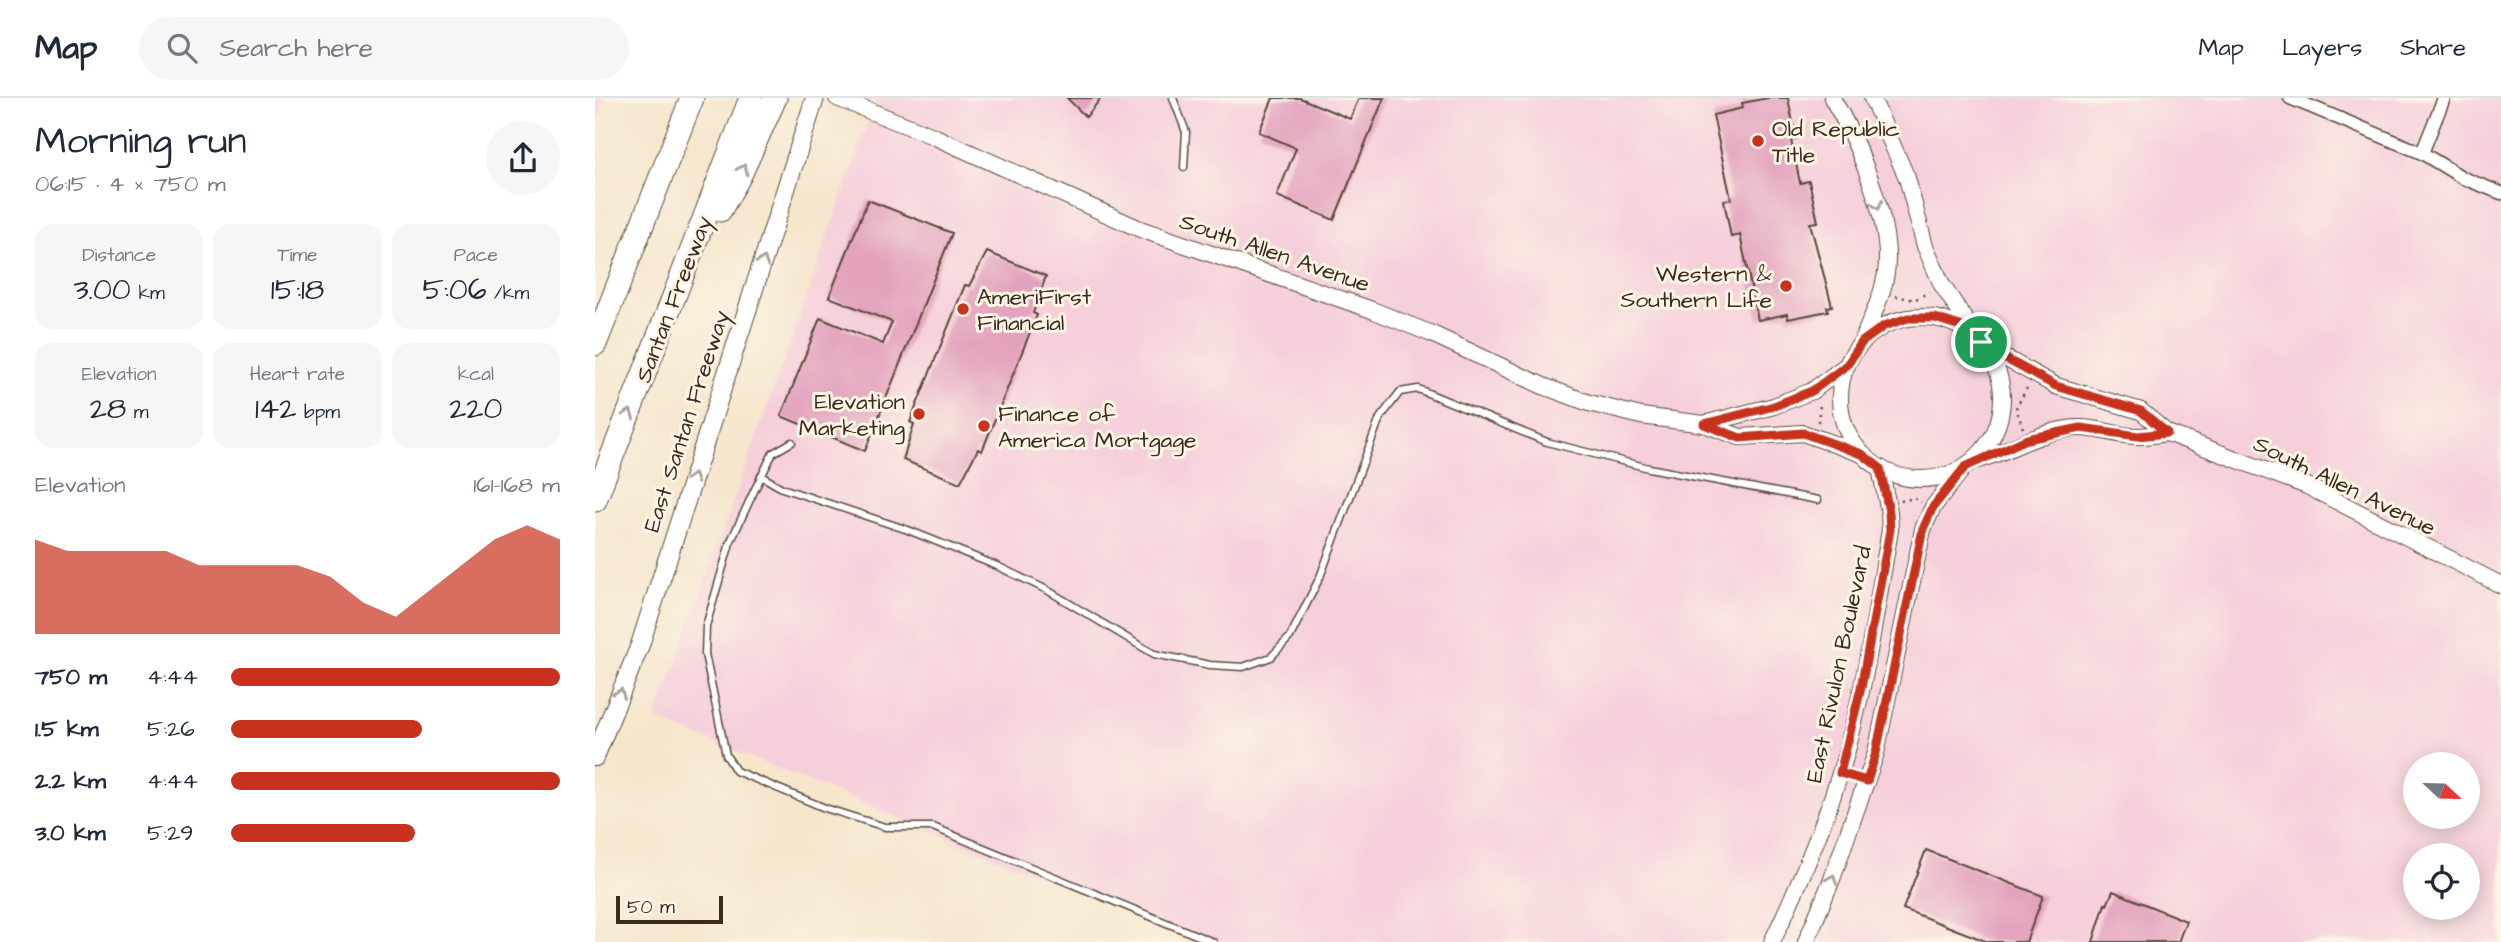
<!DOCTYPE html>
<html lang="en">
<head>
<meta charset="utf-8">
<style>
	body { margin:0; font-family:"Architects Daughter",sans-serif; background:#f6f6f7; color:#1f2937; height:100vh; display:flex; flex-direction:column; font-size:26px; white-space:nowrap }
	* { box-sizing:border-box; margin:0 }
	p { font-size:23px; color:#747a83 }
	.icon { flex:none; width:38px; height:38px; fill:none; stroke:currentColor; stroke-width:2; stroke-linecap:round; stroke-linejoin:round }
	.map { position:relative; flex:1; overflow:hidden }
	.panel { display:flex; flex-direction:column; background:#fff; width:595px }
	.panel>* { flex:none }
	.needle { width:46px; rotate:112deg }
	.tools { position:absolute; left:1808px; top:654px; display:grid; gap:14px }
	.tools a { display:grid; place-items:center; width:77px; height:77px; border-radius:50%; background:#fff; box-shadow:0 4px 18px #0003; font-size:35px }
	.scale { position:absolute; left:21px; bottom:18px; width:107px; box-sizing:border-box; padding-left:7px; border:4px solid #3b2a1e; border-top:0; font-size:19px; line-height:24px; white-space:nowrap; color:#3b2a1e; -webkit-text-stroke:5px #fcf5e5; paint-order:stroke }
	.pin { position:absolute; display:grid; place-items:center; width:60px; height:60px; color:#fff; margin:-30px; border:4px solid #fff; border-radius:50%; box-shadow:0 2px 7px #0007 }
	.round { display:grid; place-items:center; flex:none; width:74px; height:74px; border-radius:37px; background:#f6f6f7 }
	.overview { display:flex; align-items:center; justify-content:space-between; height:119px; padding:0 35px }
	h1 { font-size:38px; font-weight:600; line-height:52px }
	.metrics { display:grid; grid-template-columns:repeat(3,1fr); gap:10px; height:119px; padding:7px 35px }
	.metrics div { display:grid; align-content:center; border-radius:18px; background:#f6f6f7; text-align:center }
	.metrics b { font-size:30px; font-weight:600 }
	.metrics small { font-size:19px; font-weight:400 }
	.metrics p { font-size:19px }
	.chart { height:196px; padding:14px 35px }
	.chart p { display:flex; justify-content:space-between }
	.chart svg { width:100%; height:126px; margin-top:7px; fill:#c8321e; opacity:.7 }
	ul { padding:0 35px; list-style:none; font-size:23px }
	li { display:grid; grid-template-columns:112px 84px 1fr; align-items:center; height:52px }
	li i { height:18px; border-radius:9px; background:#c8321e }
	header { display:flex; align-items:center; gap:42px; box-sizing:border-box; height:98px; padding:0 35px; background:#fff; border-bottom:2px solid #e0e1e3 }
	header strong { font-size:33px }
	nav { display:flex; gap:38px; margin-inline-start:auto; font-size:24px }
	.search { width:490px; height:63px; background:#f6f6f7; display:flex; align-items:center; gap:18px; box-sizing:border-box; padding:0 24px; border-radius:38px; color:#747a83; font-size:26px }
	main { display:flex; flex:1; min-height:0 }
	.map>svg:first-child { display:block }
	.built { fill:#f5cfda; fill-rule:evenodd }
	.building { fill:#e3a2be }
	.lines { fill:none; stroke-linecap:round; stroke-linejoin:round }
	.service-casing { stroke:#574638; stroke-width:9 }
	.minor-casing { stroke:#574638; stroke-width:15 }
	.tertiary-casing { stroke:#574638; stroke-width:18 }
	.secondary-casing { stroke:#574638; stroke-width:20 }
	.motorway-casing { stroke:#574638; stroke-width:25 }
	.path { stroke:#574638; stroke-width:2.5; stroke-dasharray:2 5; stroke-linecap:butt }
	.service { stroke:#fff; stroke-width:6 }
	.minor { stroke:#fff; stroke-width:12 }
	.tertiary { stroke:#fff; stroke-width:16 }
	.secondary { stroke:#fff; stroke-width:18 }
	.motorway { stroke:#fff; stroke-width:23 }
	.oneway { stroke:#a79f9a }
	.route-casing { stroke:#fff; stroke-width:14 }
	.route { stroke:#c8321e; stroke-width:9 }
	.poi-dot { fill:#c8321e; stroke:#fcf5e5; stroke-width:2.5 }
	.labels { text-anchor:middle; stroke-width:6; stroke-linejoin:round; paint-order:stroke }
	.poi-label { font-size:23px; fill:#3b2a1e; stroke:#fcf5e5; text-anchor:start }
	.street-label { font-size:23px; fill:#3b2a1e; stroke:#fcf5e5 }
</style>
</head>
<body>
<header>
<strong>Map</strong>
<div class="search"><svg class="icon" aria-label="search" viewBox="0 0 24 24"><circle cx="10" cy="10" r="6"/><path d="M15 15l6 6"/></svg>Search here</div>
<nav><a>Map</a><a>Layers</a><a>Share</a></nav>
</header>
<main>
<section class="panel">
<div class="overview"><div><h1>Morning run</h1><p>06:15 · 4 × 750 m</p></div><a class="round"><svg class="icon" aria-label="share" viewBox="0 0 24 24"><path d="M12 15V3M7 8l5-5 5 5M5 13v7h14v-7"/></svg></a></div>
<div class="metrics">
<div><p>Distance</p><b>3.00<small> km</small></b></div>
<div><p>Time</p><b>15:18</b></div>
<div><p>Pace</p><b>5:06<small> /km</small></b></div>
</div>
<div class="metrics">
<div><p>Elevation</p><b>28<small> m</small></b></div>
<div><p>Heart rate</p><b>142<small> bpm</small></b></div>
<div><p>kcal</p><b>220</b></div>
</div>
<div class="chart"><p><span>Elevation</span>161–168 m</p>
<svg viewBox="0 0 160 44" preserveAspectRatio="none"><path d="M0 44V11L10 15L20 15L30 15L40 15L50 20L60 20L70 20L80 20L90 24L100 33L110 38L120 29L130 20L140 11L150 6L160 11V44z"/></svg>
</div>
<ul>
<li><b>750 m</b>4:44<i style="width:100%"></i></li>
<li><b>1.5 km</b>5:26<i style="width:58%"></i></li>
<li><b>2.2 km</b>4:44<i style="width:100%"></i></li>
<li><b>3.0 km</b>5:29<i style="width:56%"></i></li>
</ul>
</section>
<div class="map">
<svg width="1906" height="844" viewBox="0 0 1906 844">
	<rect width="100%" height="100%" fill="#fcf5e5"/>
	<filter id="ink" filterUnits="userSpaceOnUse"><feTurbulence type="fractalNoise" baseFrequency=".0143" numOctaves="2"/><feDisplacementMap in="SourceGraphic" scale="14" xChannelSelector="R" yChannelSelector="G"/><feConvolveMatrix kernelMatrix="1 2 1 2 8 2 1 2 1" color-interpolation-filters="sRGB"/></filter>
	<filter id="wash" filterUnits="userSpaceOnUse"><feTurbulence type="fractalNoise" baseFrequency=".00686" numOctaves="4" result="noise"/><feDisplacementMap in="SourceGraphic" scale="28" xChannelSelector="R" yChannelSelector="G"/><feGaussianBlur stdDeviation="1.57" result="paint"/><feColorMatrix in="noise" values="0 0 0 0 0 0 0 0 0 0 0 0 0 0 0 0 0 1.4 0 .05"/><feComposite in="paint" operator="in"/></filter>
	<g filter="url(#wash)">
		<rect width="100%" height="100%" fill="#f6e6cc"/>
		<g class="built">
			<polygon points="0,0 10,0 0,38"/>
			<path d="M282 0H1906V844H608L61 621ZM1820 667H1872V719H1820ZM1820 758H1872V810H1820Z"/>
		</g>
		<g id="blocks">
			<g class="building">
				<polygon points="472,0 506,0 491,19"/>
				<polygon points="678,0 705,0 755,21 764,0 789,0 739,122 682,98 701,50 664,34"/>
				<polygon points="1173,0 1193,0 1201,41 1196,42 1205,85 1214,83 1223,124 1215,125 1237,208 1232,209 1233,213 1193,221 1192,216 1163,222 1145,137 1136,139 1129,102 1136,101 1118,17 1148,10 1147,5"/>
				<polygon points="273,102 357,135 270,353 186,318 225,220 288,246 297,224 234,199"/>
				<polygon points="392,154 451,178 438,215 442,217 387,353 383,351 365,385 308,362 319,326 315,324 370,187 374,188"/>
				<polygon points="1331,752 1448,798 1431,844 1393,844 1308,811"/>
				<polygon points="1518,793 1591,823 1583,844 1498,844 1510,806 1512,807"/>
			</g>
		</g>
	</g>
	<g filter="url(#ink)">
		<use href="#blocks" fill-opacity="0" stroke="#574638" stroke-width="2"/>
		<g class="lines">
			<g class="service-casing">
				<g id="service">
					<polyline points="578,0 591,34 589,69"/>
					<polyline points="197,344 178,355 160,391 135,445 111,528 110,556 131,657 141,673 230,710 290,729 338,729 618,844"/>
					<polyline points="166,378 187,390 313,432 402,468 452,492 559,556 615,567 648,569 676,559 695,539 725,479 785,320 805,294 823,291 952,344 1054,370 1223,402"/>
					<polyline points="1247,675 1270,683"/>
				</g>
			</g>
			<g class="minor-casing">
				<g id="minor">
					<polyline points="1695,0 1827,55 1868,80 1906,95"/>
					<polyline points="1827,55 1849,0"/>
				</g>
			</g>
			<g class="tertiary-casing">
				<g id="tertiary">
					<polyline points="242,0 338,38 545,131 777,212 837,236 948,288 994,305 1046,318 1109,326 1145,339 1208,335 1267,356"/>
					<path d="M1237 0C1261 40 1293 115 1292 162 1292 191 1277 217 1267 244"/>
					<polyline points="1277,0 1312,80 1330,148 1347,187 1378,234"/>
					<circle cx="1326" cy="300" r="81"/>
					<polyline points="1394,255 1414,262 1461,288 1546,313 1572,335 1712,388 1906,487"/>
					<polyline points="1109,326 1179,308 1217,293 1252,267"/>
					<path d="M1378 363C1415 355 1446 330 1486 330 1505 330 1525 339 1545 338 1553 338 1563 336 1572 335"/>
					<path d="M1177 844C1206 783 1232 721 1251 656 1271 583 1282 507 1295 432L1294 414 1285 370"/>
					<polyline points="1211,844 1237,781 1281,655 1328,431 1338,409 1366,373"/>
				</g>
			</g>
			<g class="secondary-casing">
				<polyline id="secondary" points="0,659 45,547 220,0"/>
			</g>
			<g class="motorway-casing">
				<g id="motorway">
					<polyline points="125,112 145,77 180,0"/>
					<polyline points="0,246 97,0"/>
					<polyline points="0,402 156,0"/>
				</g>
			</g>
			<g class="path">
				<polyline points="1301,198 1319,202 1334,194"/>
				<polyline points="1223,324 1225,307"/>
				<polyline points="1428,330 1421,310 1433,288"/>
				<polyline points="1306,403 1319,400 1326,404"/>
			</g>
			<use href="#service" class="service"/>
			<use href="#minor" class="minor"/>
			<use href="#tertiary" class="tertiary"/>
			<use href="#secondary" class="secondary"/>
			<use href="#motorway" class="motorway"/>
		</g>
		<defs><path id="oneway-chevron" d="M-2-3.5L2.5 0L-2 3.5" fill="none" stroke-width="1.6" stroke-linecap="round" stroke-linejoin="round" transform="scale(1.75)"/></defs>
		<g class="oneway">
			<use href="#oneway-chevron" transform="translate(148 71) rotate(-65)"/>
			<use href="#oneway-chevron" transform="translate(1282 107) rotate(77)"/>
			<use href="#oneway-chevron" transform="translate(168 163) rotate(-72)"/>
			<use href="#oneway-chevron" transform="translate(34 316) rotate(-69)"/>
			<use href="#oneway-chevron" transform="translate(98 380) rotate(-72)"/>
			<use href="#oneway-chevron" transform="translate(25 595) rotate(-68)"/>
			<use href="#oneway-chevron" transform="translate(1237 781) rotate(-69)"/>
		</g>
	</g>
	<g class="lines" filter="url(#ink)">
		<g class="route-casing">
			<polygon id="route" points="1313,220 1340,220 1365,228 1394,255 1413,262 1461,288 1546,313 1572,335 1543,338 1486,330 1432,341 1370,369 1338,409 1328,431 1281,655 1272,683 1245,675 1266,590 1295,432 1294,414 1285,370 1267,356 1208,335 1145,340 1109,326 1179,308 1217,293 1252,267 1267,244 1289,228"/>
		</g>
		<use href="#route" class="route"/>
	</g>
	<g class="poi-dot">
		<circle cx="1163" cy="43" r="7"/>
		<circle cx="1191" cy="188" r="7"/>
		<circle cx="368" cy="211" r="7"/>
		<circle cx="324" cy="316" r="7"/>
		<circle cx="389" cy="328" r="7"/>
	</g>
	<g class="labels">
		<g class="poi-label">
			<text x="1177" y="38">Old Republic<tspan x="1177" dy="26">Title</tspan></text>
			<text x="1177" y="183" text-anchor="end">Western &amp;<tspan x="1177" dy="26">Southern Life</tspan></text>
			<text x="382" y="206">AmeriFirst<tspan x="382" dy="26">Financial</tspan></text>
			<text x="310" y="311" text-anchor="end">Elevation<tspan x="310" dy="26">Marketing</tspan></text>
			<text x="403" y="323">Finance of<tspan x="403" dy="26">America Mortgage</tspan></text>
		</g>
		<g class="street-label">
			<text transform="translate(680 154) rotate(19)" y="8">South Allen Avenue</text>
			<text transform="translate(78 201) rotate(-69)" y="8">Santan Freeway</text>
			<text transform="translate(91 323) rotate(-72)" y="8">East Santan Freeway</text>
			<text transform="translate(1750 387) rotate(26)" y="8">South Allen Avenue</text>
			<text transform="translate(1243 566) rotate(-78)" y="8">East Rivulon Boulevard</text>
		</g>
	</g>
</svg>
<div class="tools">
<a><svg class="needle" viewBox="-14 -14 28 28"><path d="M0-13l5 13h-10z" fill="#e53935"/><path d="M0 13l5-13h-10z" fill="#747a83"/></svg></a>
<a><svg class="icon" aria-label="locate" viewBox="0 0 24 24"><circle cx="12" cy="12" r="6"/><path d="M12 2v4M12 18v4M2 12h4M18 12h4"/></svg></a>
</div>
<div class="scale">50 m</div>
<div class="pin" style="left:1386px;top:244px;background:#1e9e55"><svg class="icon" aria-label="arrive" viewBox="0 0 24 24"><path d="M6 21V4h12l-3 4 3 4H6"/></svg></div>
</div>
</main>
</body>
</html>
